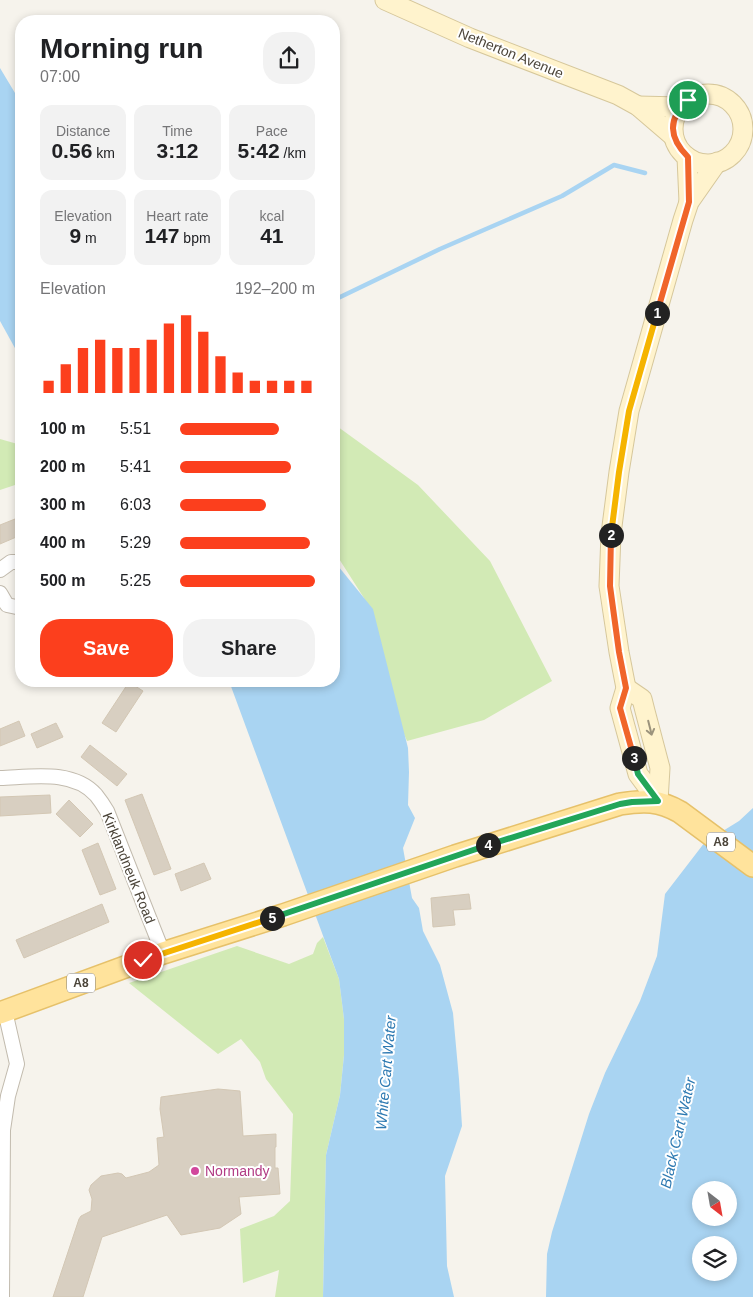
<!DOCTYPE html>
<html lang="en">
<head>
<meta charset="utf-8">
<style>
	body { margin:0; font-family:Arial,sans-serif; background:#f2f2f2; color:#202124; height:100vh; display:flex; flex-direction:column; font-size:19px; white-space:nowrap }
	* { box-sizing:border-box; margin:0 }
	p { font-size:16px; color:#757577 }
	.icon { flex:none; width:28px; height:28px; fill:none; stroke:currentColor; stroke-width:2; stroke-linecap:round; stroke-linejoin:round }
	.map { position:relative; flex:1; overflow:hidden }
	.drawer { position:absolute; left:15px; top:15px; width:325px; height:672px; display:flex; flex-direction:column; background:#fff; border-radius:20px; box-shadow:0 2px 8px #0003 }
	.drawer>* { flex:none }
	.needle { width:32px; rotate:149deg }
	.controls { position:absolute; left:692px; top:1181px; display:grid; gap:10px }
	.controls a { display:grid; place-items:center; width:45px; height:45px; border-radius:50%; background:#fff; box-shadow:0 2px 8px #0003; font-size:25px }
	.pin { position:absolute; display:grid; place-items:center; width:42px; height:42px; color:#fff; margin:-21px; border:2px solid #fff; border-radius:50%; box-shadow:0 1px 5px #0007 }
	.km { position:absolute; width:25px; height:25px; margin:-12px; border-radius:50%; background:#222; color:#fff; font-size:14px; line-height:25px; text-align:center }
	.round { display:grid; place-items:center; flex:none; width:52px; height:52px; border-radius:20px; background:#f2f2f2 }
	.summary { display:flex; align-items:center; justify-content:space-between; height:85px; padding:0 25px }
	h1 { font-size:28px; font-weight:700; line-height:38px }
	.metrics { display:grid; grid-template-columns:repeat(3,1fr); gap:8px; height:85px; padding:5px 25px }
	.metrics div { display:grid; align-content:center; border-radius:12px; background:#f2f2f2; text-align:center }
	.metrics b { font-size:21px; font-weight:700 }
	.metrics small { font-size:14px; font-weight:400 }
	.metrics p { font-size:14px }
	.chart { height:140px; padding:10px 25px }
	.chart p { display:flex; justify-content:space-between }
	.chart svg { width:100%; height:90px; margin-top:5px; stroke:#fc3f1d; stroke-width:6 }
	.action { display:flex; gap:10px; margin-top:auto; padding:10px 25px }
	.action a { flex:1; height:58px; border-radius:20px; background:#fc3f1d; color:#fff; font-size:20px; font-weight:700; line-height:58px; text-align:center }
	.action a+a { background:#f2f2f2; color:#202124 }
	ul { padding:0 25px; list-style:none; font-size:16px }
	li { display:grid; grid-template-columns:80px 60px 1fr; align-items:center; height:38px }
	li i { height:12px; border-radius:6px; background:#fc3f1d }
	.map>svg:first-child { display:block }
	.green { fill:#d2eab5 }
	.water { fill:#a9d4f2; fill-rule:evenodd }
	.lines { fill:none; stroke-linecap:round; stroke-linejoin:round }
	.stream { stroke:#a9d4f2; stroke-width:4.5 }
	.building { fill:#d8cfc1; stroke:#d3c7b4 }
	.street-casing { stroke:#c2bbae; stroke-width:16 }
	.secondary-casing { stroke:#d6c79b; stroke-width:21 }
	.primary-casing { stroke:#e6c16a; stroke-width:24 }
	.street { stroke:#fff; stroke-width:14 }
	.secondary { stroke:#fff3cd; stroke-width:19 }
	.primary { stroke:#ffe39c; stroke-width:21 }
	.oneway { stroke:#9c937c }
	.split-1-casing { stroke:#fff; stroke-width:10 }
	.split-2-casing { stroke:#fff; stroke-width:10 }
	.split-3-casing { stroke:#fff; stroke-width:10 }
	.split-4-casing { stroke:#fff; stroke-width:10 }
	.split-5-casing { stroke:#fff; stroke-width:10 }
	.split-6-casing { stroke:#fff; stroke-width:10 }
	.split-1 { stroke:#f0652b; stroke-width:6 }
	.split-2 { stroke:#f5b400; stroke-width:6 }
	.split-3 { stroke:#f0652b; stroke-width:6 }
	.split-4 { stroke:#22a559; stroke-width:6 }
	.split-5 { stroke:#22a559; stroke-width:6 }
	.split-6 { stroke:#f5b400; stroke-width:6 }
	.hotel-dot { fill:#d1479c; stroke:#fff; stroke-width:2 }
	.labels { text-anchor:middle; stroke-width:4; stroke-linejoin:round; paint-order:stroke }
	.shield { fill:#fff; stroke:#817c74; stroke-width:1 }
	.shield-label { font-size:12px; font-weight:bold; fill:#4b4439 }
	.street-label { font-size:14px; fill:#4b4439; stroke:#fff }
	.hotel-label { font-size:14px; fill:#b23c85; stroke:#fff; text-anchor:start }
	.water-label { font-size:15px; font-style:italic; fill:#2e7ab2; stroke:#fff }
</style>
</head>
<body>
<div class="map">
<svg width="753" height="1297" viewBox="0 0 753 1297">
	<rect width="100%" height="100%" fill="#f6f3ec"/>
	<g class="green">
		<polygon points="334,424 418,485 490,561 552,681 484,720 407,741 395,713 364,598 334,551"/>
		<polygon points="0,439 21,445 21,483 0,490"/>
		<polygon points="323,937 339,979 344,1019 344,1055 340,1095 326,1155 323,1297 275,1297 279,1270 243,1283 240,1229 274,1216 290,1201 293,1114 266,1079 260,1062 241,1039 218,1054 129,983 237,946 289,964 313,954 317,943"/>
	</g>
	<g class="water">
		<polygon points="0,68 21,103 21,359 0,321"/>
		<polygon points="334,561 373,609 408,748 409,772 408,805 415,818 403,848 412,898 419,908 423,931 440,965 453,1013 459,1079 462,1126 445,1176 447,1266 454,1297 323,1297 326,1155 340,1095 344,1055 344,1019 339,979 229,681 334,681"/>
		<path d="M753 808V1297H546L547 1254 552 1232 589 1114 605 1073 640 1001 657 956 665 894 705 842 739 821ZM701 1190H729V1218H701ZM701 1245H729V1272H701Z"/>
	</g>
	<g class="lines">
		<polyline class="stream" points="334,300 440,249 562,196 614,165 645,173"/>
	</g>
	<g class="building">
		<polygon points="15,519 16,522 21,520 21,535 0,544 0,525"/>
		<polygon points="129,682 143,691 116,732 102,723"/>
		<polygon points="19,721 25,736 0,746 0,729"/>
		<polygon points="56,723 63,737 37,748 31,734"/>
		<polygon points="90,745 127,774 117,786 81,757"/>
		<polygon points="142,794 171,869 154,875 125,800"/>
		<polygon points="50,795 51,813 0,816 0,797"/>
		<polygon points="69,800 93,824 80,837 56,814"/>
		<polygon points="98,843 116,889 100,895 82,850"/>
		<polygon points="204,863 211,879 181,891 175,874"/>
		<polygon points="469,894 471,909 453,910 455,925 433,927 431,898"/>
		<polygon points="102,904 109,922 24,958 16,940"/>
		<polygon points="218,1089 240,1091 243,1136 276,1134 276,1147 275,1147 275,1168 278,1168 280,1194 239,1197 241,1214 220,1228 181,1235 167,1215 102,1237 83,1297 53,1297 79,1219 81,1216 91,1211 92,1199 89,1190 91,1185 101,1176 118,1173 122,1174 126,1178 149,1172 159,1165 157,1138 164,1137 160,1109 161,1097"/>
	</g>
	<g class="lines">
		<g class="street-casing">
			<g id="street">
				<polyline points="0,570 11,562 21,562"/>
				<polyline points="0,593 7,605 21,608"/>
				<path d="M0 778C31 777 73 769 96 795 100 800 104 806 107 811L163 953"/>
				<polyline points="2,1297 3,1130 8,1096 17,1064 5,1011"/>
			</g>
		</g>
		<g class="secondary-casing">
			<g id="secondary">
				<polyline points="385,0 470,38 618,95 638,106 673,136"/>
				<circle cx="708" cy="129" r="35"/>
				<polyline points="638,106 680,107"/>
				<polyline points="687,157 689,202"/>
				<polyline points="626,688 642,699 645,711 660,768 658,801"/>
				<polyline points="658,801 638,774 620,708 626,688 619,652 609,586 611,534 619,472 629,411 683,220 689,202 717,162"/>
			</g>
		</g>
		<g class="primary-casing">
			<path id="primary" d="M0 1013 163 953 283 915 455 856 620 804C644 800 659 800 680 812L753 866"/>
		</g>
		<use href="#street" class="street"/>
		<use href="#secondary" class="secondary"/>
		<use href="#primary" class="primary"/>
	</g>
	<defs><path id="oneway-shaft" d="M-6 0H5M1.5-3L5.5 0L1.5 3" fill="none" stroke-width="1.6" stroke-linecap="round" stroke-linejoin="round" transform="scale(1.25)"/></defs>
	<use class="oneway" href="#oneway-shaft" transform="translate(650 728) rotate(76)"/>
	<g class="lines">
		<g class="split-1-casing">
			<path id="split-1" d="M657 313 689 202 688 157C669 138 667 119 688 100"/>
		</g>
		<g class="split-2-casing">
			<polyline id="split-2" points="611,535 619,472 629,411 657,313"/>
		</g>
		<g class="split-3-casing">
			<polyline id="split-3" points="611,535 610,586 619,652 626,688 620,708 634,758"/>
		</g>
		<g class="split-4-casing">
			<polyline id="split-4" points="488,845 620,804 632,802 658,801 638,774 634,758"/>
		</g>
		<g class="split-5-casing">
			<polyline id="split-5" points="272,918 488,845"/>
		</g>
		<g class="split-6-casing">
			<polyline id="split-6" points="143,960 272,918"/>
		</g>
		<use href="#split-1" class="split-1"/>
		<use href="#split-2" class="split-2"/>
		<use href="#split-3" class="split-3"/>
		<use href="#split-4" class="split-4"/>
		<use href="#split-5" class="split-5"/>
		<use href="#split-6" class="split-6"/>
	</g>
	<circle class="hotel-dot" cx="195" cy="1171" r="5"/>
	<g class="labels">
		<g class="shield">
			<rect x="707" y="832.5" width="28" height="19" rx="4"/>
			<rect x="67" y="973.5" width="28" height="19" rx="4"/>
		</g>
		<g class="shield-label">
			<text x="721" y="846">A8</text>
			<text x="81" y="987">A8</text>
		</g>
		<g class="street-label">
			<text transform="translate(511 53) rotate(22)" y="5">Netherton Avenue</text>
			<text transform="translate(129 868) rotate(68)" y="5">Kirklandneuk Road</text>
		</g>
		<g class="hotel-label">
			<text x="205" y="1176">Normandy</text>
		</g>
		<g class="water-label">
			<text transform="translate(386 1073) rotate(-85)" y="5">White Cart Water</text>
			<text transform="translate(678 1133) rotate(-77)" y="5">Black Cart Water</text>
		</g>
	</g>
</svg>
<div class="controls">
<a><svg class="needle" viewBox="-14 -14 28 28"><path d="M0-13l5 13h-10z" fill="#e53935"/><path d="M0 13l5-13h-10z" fill="#757577"/></svg></a>
<a><svg class="icon" aria-label="layers" viewBox="0 0 24 24"><path d="M12 4l9 5-9 5-9-5zM3 14l9 5 9-5"/></svg></a>
</div>
<div class="pin" style="left:688px;top:100px;background:#1e9e55"><svg class="icon" aria-label="arrive" viewBox="0 0 24 24"><path d="M6 21V4h12l-3 4 3 4H6"/></svg></div>
<div class="pin" style="left:143px;top:960px;background:#d93025"><svg class="icon" aria-label="check" viewBox="0 0 24 24"><path d="M5 12l5 5 9-10"/></svg></div>
<b class="km" style="left:657px;top:313px">1</b>
<b class="km" style="left:611px;top:535px">2</b>
<b class="km" style="left:634px;top:758px">3</b>
<b class="km" style="left:488px;top:845px">4</b>
<b class="km" style="left:272px;top:918px">5</b>
<section class="drawer">
<div class="summary"><div><h1>Morning run</h1><p>07:00</p></div><a class="round"><svg class="icon" aria-label="share" viewBox="0 0 24 24"><path d="M12 15V3M7 8l5-5 5 5M5 13v7h14v-7"/></svg></a></div>
<div class="metrics">
<div><p>Distance</p><b>0.56<small> km</small></b></div>
<div><p>Time</p><b>3:12</b></div>
<div><p>Pace</p><b>5:42<small> /km</small></b></div>
</div>
<div class="metrics">
<div><p>Elevation</p><b>9<small> m</small></b></div>
<div><p>Heart rate</p><b>147<small> bpm</small></b></div>
<div><p>kcal</p><b>41</b></div>
</div>
<div class="chart"><p><span>Elevation</span>192–200 m</p>
<svg viewBox="0 0 160 44" preserveAspectRatio="none"><path d="M5 44V38M15 44V30M25 44V22M35 44V18M45 44V22M55 44V22M65 44V18M75 44V10M85 44V6M95 44V14M105 44V26M115 44V34M125 44V38M135 44V38M145 44V38M155 44V38"/></svg>
</div>
<ul>
<li><b>100 m</b>5:51<i style="width:73%"></i></li>
<li><b>200 m</b>5:41<i style="width:82%"></i></li>
<li><b>300 m</b>6:03<i style="width:64%"></i></li>
<li><b>400 m</b>5:29<i style="width:96%"></i></li>
<li><b>500 m</b>5:25<i style="width:100%"></i></li>
</ul>
<div class="action"><a>Save</a><a>Share</a></div>
</section>
</div>
</body>
</html>
